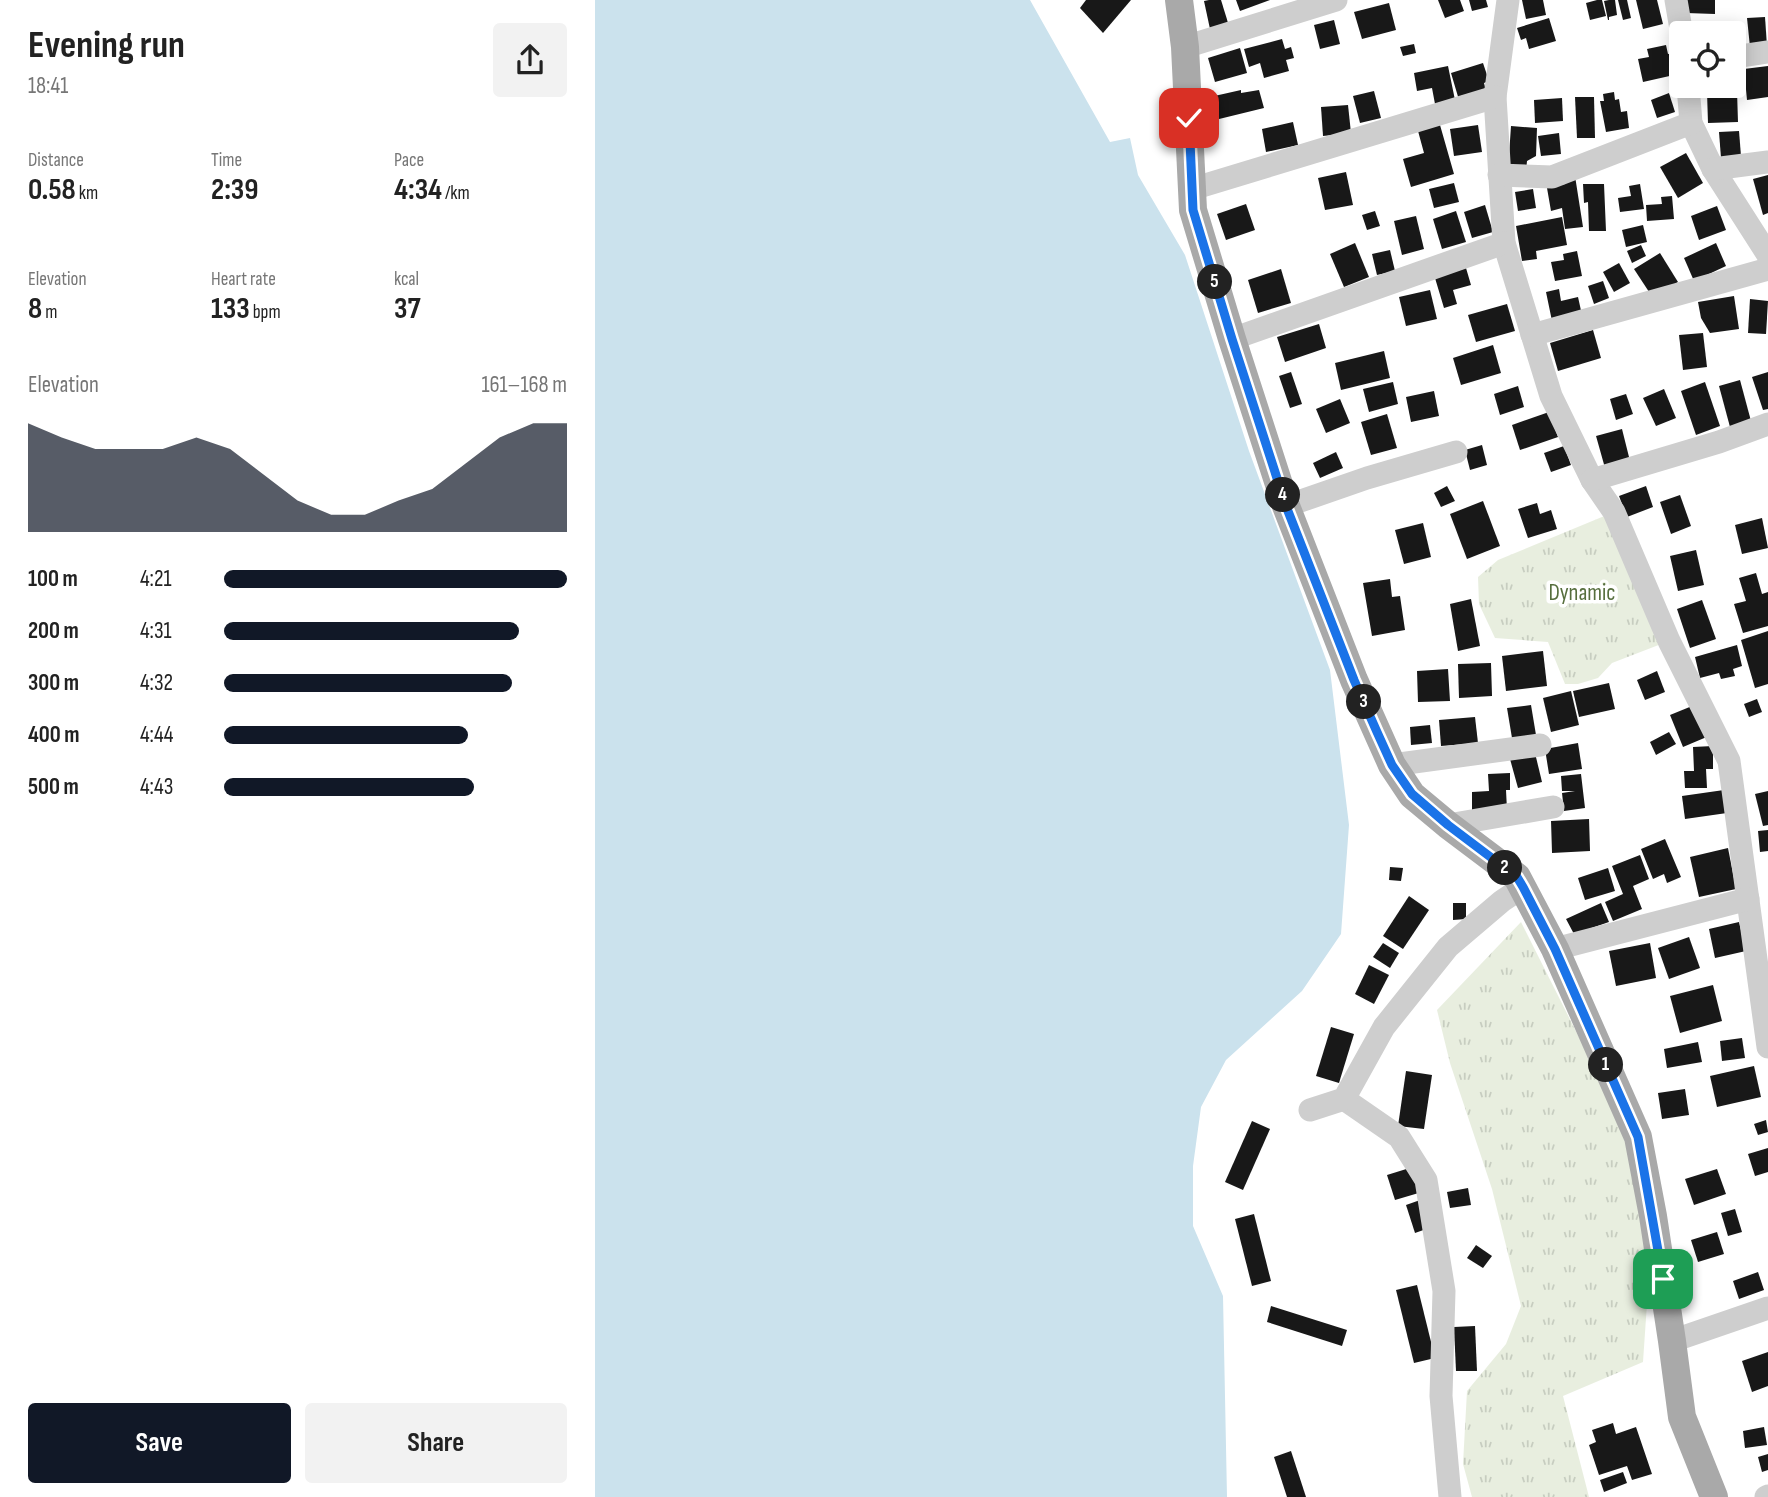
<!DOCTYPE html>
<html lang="en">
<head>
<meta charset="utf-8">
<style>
	body { margin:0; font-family:"Sofia Sans Condensed",sans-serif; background:#f2f2f2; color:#222; height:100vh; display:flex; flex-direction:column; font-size:26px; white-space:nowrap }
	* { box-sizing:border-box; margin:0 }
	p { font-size:23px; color:#767676 }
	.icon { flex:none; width:38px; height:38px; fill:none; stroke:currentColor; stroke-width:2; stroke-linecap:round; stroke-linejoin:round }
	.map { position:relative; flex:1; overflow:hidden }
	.side { display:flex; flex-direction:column; background:#fff; width:595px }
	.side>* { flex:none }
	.fabs { position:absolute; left:1074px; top:21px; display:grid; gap:14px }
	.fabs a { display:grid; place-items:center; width:77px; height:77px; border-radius:7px; background:#fff; box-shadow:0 4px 18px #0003; font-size:35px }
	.pin { position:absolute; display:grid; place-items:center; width:60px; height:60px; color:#fff; margin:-30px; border-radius:14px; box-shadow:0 4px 10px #0006 }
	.km { position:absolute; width:35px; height:35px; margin:-18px; border-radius:50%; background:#222; color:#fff; font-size:19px; line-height:35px; text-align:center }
	.round { display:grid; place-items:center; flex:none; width:74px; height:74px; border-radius:7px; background:#f2f2f2 }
	.head { display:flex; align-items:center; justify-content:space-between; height:119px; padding:0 28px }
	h1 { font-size:38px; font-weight:700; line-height:52px }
	.figures { display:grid; grid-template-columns:repeat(3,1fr); gap:10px; height:119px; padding:7px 28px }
	.figures div { display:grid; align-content:center }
	.figures b { font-size:30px; font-weight:700 }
	.figures small { font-size:19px; font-weight:400 }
	.figures p { font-size:19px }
	.chart { height:196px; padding:14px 28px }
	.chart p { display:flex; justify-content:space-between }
	.chart svg { width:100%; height:126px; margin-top:7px; fill:#111827; opacity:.7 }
	.cta { display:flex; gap:14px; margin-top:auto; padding:14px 28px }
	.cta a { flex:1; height:80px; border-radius:7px; background:#111827; color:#fff; font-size:28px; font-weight:700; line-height:80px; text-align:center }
	.cta a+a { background:#f2f2f2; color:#222 }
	ul { padding:0 28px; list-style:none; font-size:23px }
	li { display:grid; grid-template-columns:112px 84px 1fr; align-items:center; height:52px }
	li i { height:18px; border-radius:9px; background:#111827 }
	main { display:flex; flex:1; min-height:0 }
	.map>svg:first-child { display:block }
	.park { fill:url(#park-tufts) }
	.water { fill:#cbe2ed }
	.building { fill:#181818 }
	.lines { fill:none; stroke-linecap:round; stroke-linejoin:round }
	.minor { stroke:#cecece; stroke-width:23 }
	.major { stroke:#a9a9a9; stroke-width:28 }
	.route-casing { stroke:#fff; stroke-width:14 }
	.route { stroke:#1a73e8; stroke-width:9 }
	.labels { text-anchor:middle; stroke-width:7; stroke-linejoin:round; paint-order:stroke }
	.park-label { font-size:23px; fill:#566e3d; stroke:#fff }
</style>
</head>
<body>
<main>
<section class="side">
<div class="head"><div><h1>Evening run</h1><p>18:41</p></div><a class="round"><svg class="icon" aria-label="share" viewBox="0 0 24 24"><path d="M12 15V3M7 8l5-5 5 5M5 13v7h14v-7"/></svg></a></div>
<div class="figures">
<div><p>Distance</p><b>0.58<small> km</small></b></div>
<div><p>Time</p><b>2:39</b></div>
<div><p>Pace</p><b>4:34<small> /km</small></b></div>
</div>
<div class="figures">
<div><p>Elevation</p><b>8<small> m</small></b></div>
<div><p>Heart rate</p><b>133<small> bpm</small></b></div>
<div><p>kcal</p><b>37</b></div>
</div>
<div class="chart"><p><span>Elevation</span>161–168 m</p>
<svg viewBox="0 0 160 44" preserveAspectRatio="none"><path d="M0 44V6L10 11L20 15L30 15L40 15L50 11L60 15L70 24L80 33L90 38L100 38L110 33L120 29L130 20L140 11L150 6L160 6V44z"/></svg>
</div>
<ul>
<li><b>100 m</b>4:21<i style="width:100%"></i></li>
<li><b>200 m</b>4:31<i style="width:86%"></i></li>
<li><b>300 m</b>4:32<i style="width:84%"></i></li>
<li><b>400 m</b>4:44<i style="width:71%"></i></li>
<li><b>500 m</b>4:43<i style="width:73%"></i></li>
</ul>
<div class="cta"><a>Save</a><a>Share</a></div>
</section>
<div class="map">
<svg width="1173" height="1497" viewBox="0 0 1173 1497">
	<defs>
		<pattern id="park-tufts" width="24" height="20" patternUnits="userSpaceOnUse" patternTransform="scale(1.75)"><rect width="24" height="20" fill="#e8eedf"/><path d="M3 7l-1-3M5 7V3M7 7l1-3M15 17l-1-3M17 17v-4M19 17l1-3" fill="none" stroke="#c7cdc0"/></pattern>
	</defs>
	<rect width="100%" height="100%" fill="#fff"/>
	<g class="park">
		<polygon points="1019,512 1074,641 1017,663 1003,678 983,684 970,684 953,642 900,638 884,604 883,577 903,560"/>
		<polygon points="926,922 1010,1089 1058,1216 1048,1362 968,1396 994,1497 877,1497 868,1464 872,1391 911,1344 926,1306 897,1189 855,1063 842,1010"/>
	</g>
	<polygon class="water" points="0,0 435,0 515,142 535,138 543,175 590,255 654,451 735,670 754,825 746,934 707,991 631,1060 606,1107 598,1166 598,1226 628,1296 632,1497 0,1497"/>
	<g class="building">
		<polygon points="491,0 536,0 508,33 485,8"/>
		<polygon points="614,0 626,0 634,26 615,29 609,1"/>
		<polygon points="641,0 675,0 645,11"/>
		<polygon points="843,0 865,0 869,11 850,18"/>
		<polygon points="874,0 891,0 893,7 877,11"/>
		<polygon points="927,0 948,0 951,15 931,19"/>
		<polygon points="1002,0 1007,0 1011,16 995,20 991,3"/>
		<polygon points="1014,0 1020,0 1022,15 1014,17 1014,20 1013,20 1009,1"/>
		<polygon points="1023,0 1032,0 1036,18 1028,20"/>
		<polygon points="1041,0 1062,0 1068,24 1048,29"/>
		<polygon points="1092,0 1120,0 1120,14 1091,13"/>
		<polygon points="794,3 801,30 767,39 759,12"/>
		<polygon points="1170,17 1172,46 1155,47 1152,18"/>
		<polygon points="954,18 961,41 934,49 931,38 926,40 922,28"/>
		<polygon points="739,20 745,44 725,49 719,25"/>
		<polygon points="1142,22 1142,45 1139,45 1139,33 1113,33 1113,23"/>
		<polygon points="687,39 690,49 696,47 699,58 691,60 694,71 669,78 665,63 654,67 649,49"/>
		<polygon points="819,44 821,53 808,56 805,47"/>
		<polygon points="1071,45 1073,54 1081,53 1084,64 1077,65 1079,75 1048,82 1043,59 1054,57 1052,49"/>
		<polygon points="645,48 652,73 620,82 613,58"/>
		<polygon points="888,63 894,81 889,83 891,91 864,100 856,73"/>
		<polygon points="853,66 860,100 840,104 837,88 822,91 819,73"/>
		<polygon points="1173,66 1173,97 1152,100 1149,69"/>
		<polygon points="646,90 646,93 664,90 669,108 620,120 615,97"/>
		<polygon points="779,91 786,118 765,123 758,96"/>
		<polygon points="1142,91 1143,122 1113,123 1112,92"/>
		<polygon points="1019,92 1020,100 1024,99 1026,112 1032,111 1034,128 1011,132 1005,101 1009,101 1008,94"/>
		<polygon points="1074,93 1080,112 1062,118 1056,100"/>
		<polygon points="980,97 999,97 1000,138 982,138"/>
		<polygon points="967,98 968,121 940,123 939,100"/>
		<polygon points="753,105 756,133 728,136 726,107"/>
		<polygon points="698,122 703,145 671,152 667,129"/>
		<polygon points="845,125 859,174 816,187 808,159 829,153 823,131"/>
		<polygon points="883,125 887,152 859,156 855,129"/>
		<polygon points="916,126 942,128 941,156 932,161 931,171 913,170"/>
		<polygon points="1144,131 1146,156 1126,158 1124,132"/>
		<polygon points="964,133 966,154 946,156 943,136"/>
		<polygon points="1091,153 1108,183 1083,198 1065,167"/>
		<polygon points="751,172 758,205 730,210 723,178"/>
		<polygon points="1173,175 1173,213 1168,215 1158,179"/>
		<polygon points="980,176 988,227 970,229 967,208 956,211 952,188 970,184 969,178"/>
		<polygon points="859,183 864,202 839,208 834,189"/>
		<polygon points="988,184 1009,184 1011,231 994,231 993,202 989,203"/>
		<polygon points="1045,184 1049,209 1025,212 1023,198 1036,196 1034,186"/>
		<polygon points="938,189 941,208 923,211 920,192"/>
		<polygon points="1077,196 1079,219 1052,221 1051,205 1067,204 1066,197"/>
		<polygon points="651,204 660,230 631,240 622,214"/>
		<polygon points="890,205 898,232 877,238 869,212"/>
		<polygon points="1122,206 1131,230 1104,240 1096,216"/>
		<polygon points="780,211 785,226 772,230 767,215"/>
		<polygon points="861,211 871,242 847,249 838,219"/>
		<polygon points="821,216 829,249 807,255 799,221"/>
		<polygon points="967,217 972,245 941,251 942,259 927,261 921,226"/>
		<polygon points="1048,225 1052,242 1031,247 1027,230"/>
		<polygon points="760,243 774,277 749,287 735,254"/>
		<polygon points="1121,243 1131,266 1099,281 1089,258"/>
		<polygon points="1046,245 1051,256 1037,263 1032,251"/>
		<polygon points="795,250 800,271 782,275 777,254"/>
		<polygon points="982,251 987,276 960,281 956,262 969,260 968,254"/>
		<polygon points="1065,253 1083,282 1058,298 1039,269"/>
		<polygon points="1024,263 1035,283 1019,292 1008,272"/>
		<polygon points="871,268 876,285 858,290 862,304 849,308 840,278"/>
		<polygon points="686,269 696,303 663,313 653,280"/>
		<polygon points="1008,281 1014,298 999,304 993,286"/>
		<polygon points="964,289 966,301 983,297 987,315 957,321 951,292"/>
		<polygon points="835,290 842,319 811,326 804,297"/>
		<polygon points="1139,296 1144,329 1115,333 1106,318 1103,302"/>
		<polygon points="1155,299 1173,301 1171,334 1153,333"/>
		<polygon points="912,304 920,331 881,342 873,315"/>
		<polygon points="724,324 731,348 690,362 682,337"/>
		<polygon points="998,330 1006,358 963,371 955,343"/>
		<polygon points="1108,333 1112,367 1088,370 1084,335"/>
		<polygon points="898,345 906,373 866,385 858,358"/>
		<polygon points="789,351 795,378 746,390 740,363"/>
		<polygon points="696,372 707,404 695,408 684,376"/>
		<polygon points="1173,372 1173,409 1168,410 1157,377"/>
		<polygon points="1145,380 1156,421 1135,427 1124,386"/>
		<polygon points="798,382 803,404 774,412 768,389"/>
		<polygon points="1110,382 1125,426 1101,435 1086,391"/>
		<polygon points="923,386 929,407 905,415 899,394"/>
		<polygon points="1069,389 1081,418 1061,426 1048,398"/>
		<polygon points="839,391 844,416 816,422 811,397"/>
		<polygon points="1031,394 1038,414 1021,420 1015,399"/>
		<polygon points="745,399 755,423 731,433 721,409"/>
		<polygon points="954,412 963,437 925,450 917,425"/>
		<polygon points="792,414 802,448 776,455 766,422"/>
		<polygon points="1027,429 1035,461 1010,468 1001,436"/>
		<polygon points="887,445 892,465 875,470 870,450"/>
		<polygon points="969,446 976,465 956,472 949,453"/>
		<polygon points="741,452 748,468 725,478 718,463"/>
		<polygon points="852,486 860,501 846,507 839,493"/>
		<polygon points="1051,486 1058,507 1032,517 1024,496"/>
		<polygon points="1085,495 1096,526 1076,534 1065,502"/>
		<polygon points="888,501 905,546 872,559 855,514"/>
		<polygon points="942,503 945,514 956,510 962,529 933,538 923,509"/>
		<polygon points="1167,518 1173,548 1147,554 1140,525"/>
		<polygon points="828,523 836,557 809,564 800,530"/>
		<polygon points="1101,550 1109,585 1083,591 1075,556"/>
		<polygon points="1161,573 1167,594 1173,592 1173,626 1148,633 1139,604 1151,601 1144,578"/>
		<polygon points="795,579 797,597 805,596 810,630 777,636 768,583"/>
		<polygon points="876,599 885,646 863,651 855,604"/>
		<polygon points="1107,600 1121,639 1095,648 1082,609"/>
		<polygon points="1173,631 1173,684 1160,688 1146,640"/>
		<polygon points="1142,645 1147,666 1138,669 1140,676 1126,679 1124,673 1105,678 1100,657"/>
		<polygon points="948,651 952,686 911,691 907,656"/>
		<polygon points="896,663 897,696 864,698 863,664"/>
		<polygon points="853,669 855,701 823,702 822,671"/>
		<polygon points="1062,671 1070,692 1050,700 1042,680"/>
		<polygon points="1014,683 1020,709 984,717 978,691"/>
		<polygon points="976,691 984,725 956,732 948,698"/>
		<polygon points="1162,699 1167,712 1154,717 1149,704"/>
		<polygon points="1102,704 1114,736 1088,747 1075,715"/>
		<polygon points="936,705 941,735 917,738 912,708"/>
		<polygon points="880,717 883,743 846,746 844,720"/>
		<polygon points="835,725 837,743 816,745 815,727"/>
		<polygon points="1074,732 1081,744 1061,755 1055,742"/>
		<polygon points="983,743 987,769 954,774 950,749"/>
		<polygon points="1118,746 1118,769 1111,769 1112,788 1090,788 1089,771 1099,771 1098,747"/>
		<polygon points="940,753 947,782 923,788 915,759"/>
		<polygon points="915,773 915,790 911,790 912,810 877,812 877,792 894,791 893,774"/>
		<polygon points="986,774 990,808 969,811 967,793 980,791 967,791 966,776"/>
		<polygon points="1129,790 1132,813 1090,819 1087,796"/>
		<polygon points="1173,791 1173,825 1168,826 1160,794"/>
		<polygon points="994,819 995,851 957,853 956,821"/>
		<polygon points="1173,830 1173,851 1165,852 1163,831"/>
		<polygon points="1070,839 1086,877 1072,883 1069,874 1058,879 1046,849"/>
		<polygon points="1133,848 1141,889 1104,897 1095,857"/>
		<polygon points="1045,855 1054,879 1038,886 1047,909 1018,921 1010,902 1028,894 1017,866"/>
		<polygon points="795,867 808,868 806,881 794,880"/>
		<polygon points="1013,868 1020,891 990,900 983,878"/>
		<polygon points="814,896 834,910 808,949 788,936"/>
		<polygon points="858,903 871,903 871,919 858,920"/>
		<polygon points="1006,903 1014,922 979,934 971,919"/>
		<polygon points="1144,922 1151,951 1120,958 1114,929"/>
		<polygon points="1094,937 1105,968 1074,979 1063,948"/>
		<polygon points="788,943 804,953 795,968 778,957"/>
		<polygon points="1055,943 1061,978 1021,986 1014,951"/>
		<polygon points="774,965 794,975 779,1004 760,994"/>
		<polygon points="1118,985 1127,1021 1085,1033 1075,996"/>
		<polygon points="736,1027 759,1034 744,1083 721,1076"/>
		<polygon points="1147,1038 1150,1058 1127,1061 1125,1041"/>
		<polygon points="1103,1042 1107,1062 1072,1068 1069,1049"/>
		<polygon points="1159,1066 1166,1097 1122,1107 1115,1076"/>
		<polygon points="811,1071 837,1075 829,1129 803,1126"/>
		<polygon points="1090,1089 1094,1115 1067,1119 1063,1093"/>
		<polygon points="1171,1120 1173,1132 1163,1135 1159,1124"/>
		<polygon points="657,1121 675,1129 648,1190 630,1182"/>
		<polygon points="1173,1148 1173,1172 1160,1176 1153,1154"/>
		<polygon points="821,1166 827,1192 800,1200 792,1175"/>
		<polygon points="1122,1169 1131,1194 1099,1205 1090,1179"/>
		<polygon points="873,1188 876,1205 855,1208 852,1192"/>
		<polygon points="828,1199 837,1227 820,1233 811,1205"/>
		<polygon points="1140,1209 1147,1232 1133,1236 1126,1213"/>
		<polygon points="659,1214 676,1281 657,1286 640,1219"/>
		<polygon points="1122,1232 1129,1254 1103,1262 1096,1240"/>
		<polygon points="881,1245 897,1256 888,1268 872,1258"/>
		<polygon points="1163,1272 1169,1290 1144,1299 1138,1281"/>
		<polygon points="822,1285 840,1358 819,1363 801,1290"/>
		<polygon points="676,1306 752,1330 747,1346 672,1322"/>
		<polygon points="880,1326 882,1371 861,1371 859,1327"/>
		<polygon points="1173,1352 1173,1386 1157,1392 1147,1361"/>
		<polygon points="1018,1423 1021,1434 1041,1427 1057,1474 1037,1480 1032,1466 1004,1475 994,1445 1001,1442 997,1430"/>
		<polygon points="1169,1427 1172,1445 1150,1448 1148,1431"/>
		<polygon points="696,1451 711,1497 692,1497 679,1457"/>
		<polygon points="1173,1454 1173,1470 1167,1472 1163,1457"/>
		<polygon points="1028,1472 1032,1483 1009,1492 1005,1480"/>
	</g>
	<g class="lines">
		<g class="minor">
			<polyline points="913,0 900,97 909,243 956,396 997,480 1019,512 1074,641 1134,761 1173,1047"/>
			<polyline points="1081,0 1087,35"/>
			<polyline points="590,47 741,0"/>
			<polyline points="1139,57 1173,52"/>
			<polyline points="1093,86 1096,123 1118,169 1173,255"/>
			<polyline points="1118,169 1173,162"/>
			<polyline points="904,175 957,177 1096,123"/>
			<polyline points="597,189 900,97"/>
			<polyline points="937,335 1173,269"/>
			<polyline points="637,339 909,243"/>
			<polyline points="997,480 1124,442 1173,424"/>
			<polyline points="691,506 772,478 861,452"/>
			<polyline points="797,765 945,745"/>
			<polyline points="853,825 958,807"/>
			<polyline points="960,949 1153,899"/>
			<polyline points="749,1099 804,1137 831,1180 849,1291 846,1396 855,1497"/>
			<polyline points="715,1110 749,1099 789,1027 853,947 907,901 928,887"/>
			<polyline points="1077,1341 1173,1308"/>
			<polyline points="1171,1497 1173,1496"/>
		</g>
		<polyline class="major" points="584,0 590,47 598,210 637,339 691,506 759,680 797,765 817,795 853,825 922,877 960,949 1043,1137 1058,1216 1077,1341 1087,1417 1119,1497"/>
	</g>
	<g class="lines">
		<g class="route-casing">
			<polyline id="route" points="594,118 598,210 637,339 691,506 759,680 782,732 797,765 817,794 853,825 922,877 928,887 960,949 1043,1137 1068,1279"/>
		</g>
		<use href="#route" class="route"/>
	</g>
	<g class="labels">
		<g class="park-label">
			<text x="987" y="600">Dynamic</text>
		</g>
	</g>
</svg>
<div class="fabs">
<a><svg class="icon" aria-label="locate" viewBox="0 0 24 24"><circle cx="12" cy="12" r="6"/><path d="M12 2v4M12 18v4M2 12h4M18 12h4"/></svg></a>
</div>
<div class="pin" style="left:1068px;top:1279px;background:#1e9e55"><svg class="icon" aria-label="arrive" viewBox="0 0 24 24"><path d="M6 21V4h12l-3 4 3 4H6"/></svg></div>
<div class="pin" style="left:594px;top:118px;background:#d93025"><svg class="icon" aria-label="check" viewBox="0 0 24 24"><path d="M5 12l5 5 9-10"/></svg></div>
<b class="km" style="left:1011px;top:1065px">1</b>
<b class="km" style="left:910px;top:868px">2</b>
<b class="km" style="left:769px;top:702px">3</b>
<b class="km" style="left:688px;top:495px">4</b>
<b class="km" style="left:620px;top:282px">5</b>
</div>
</main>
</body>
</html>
